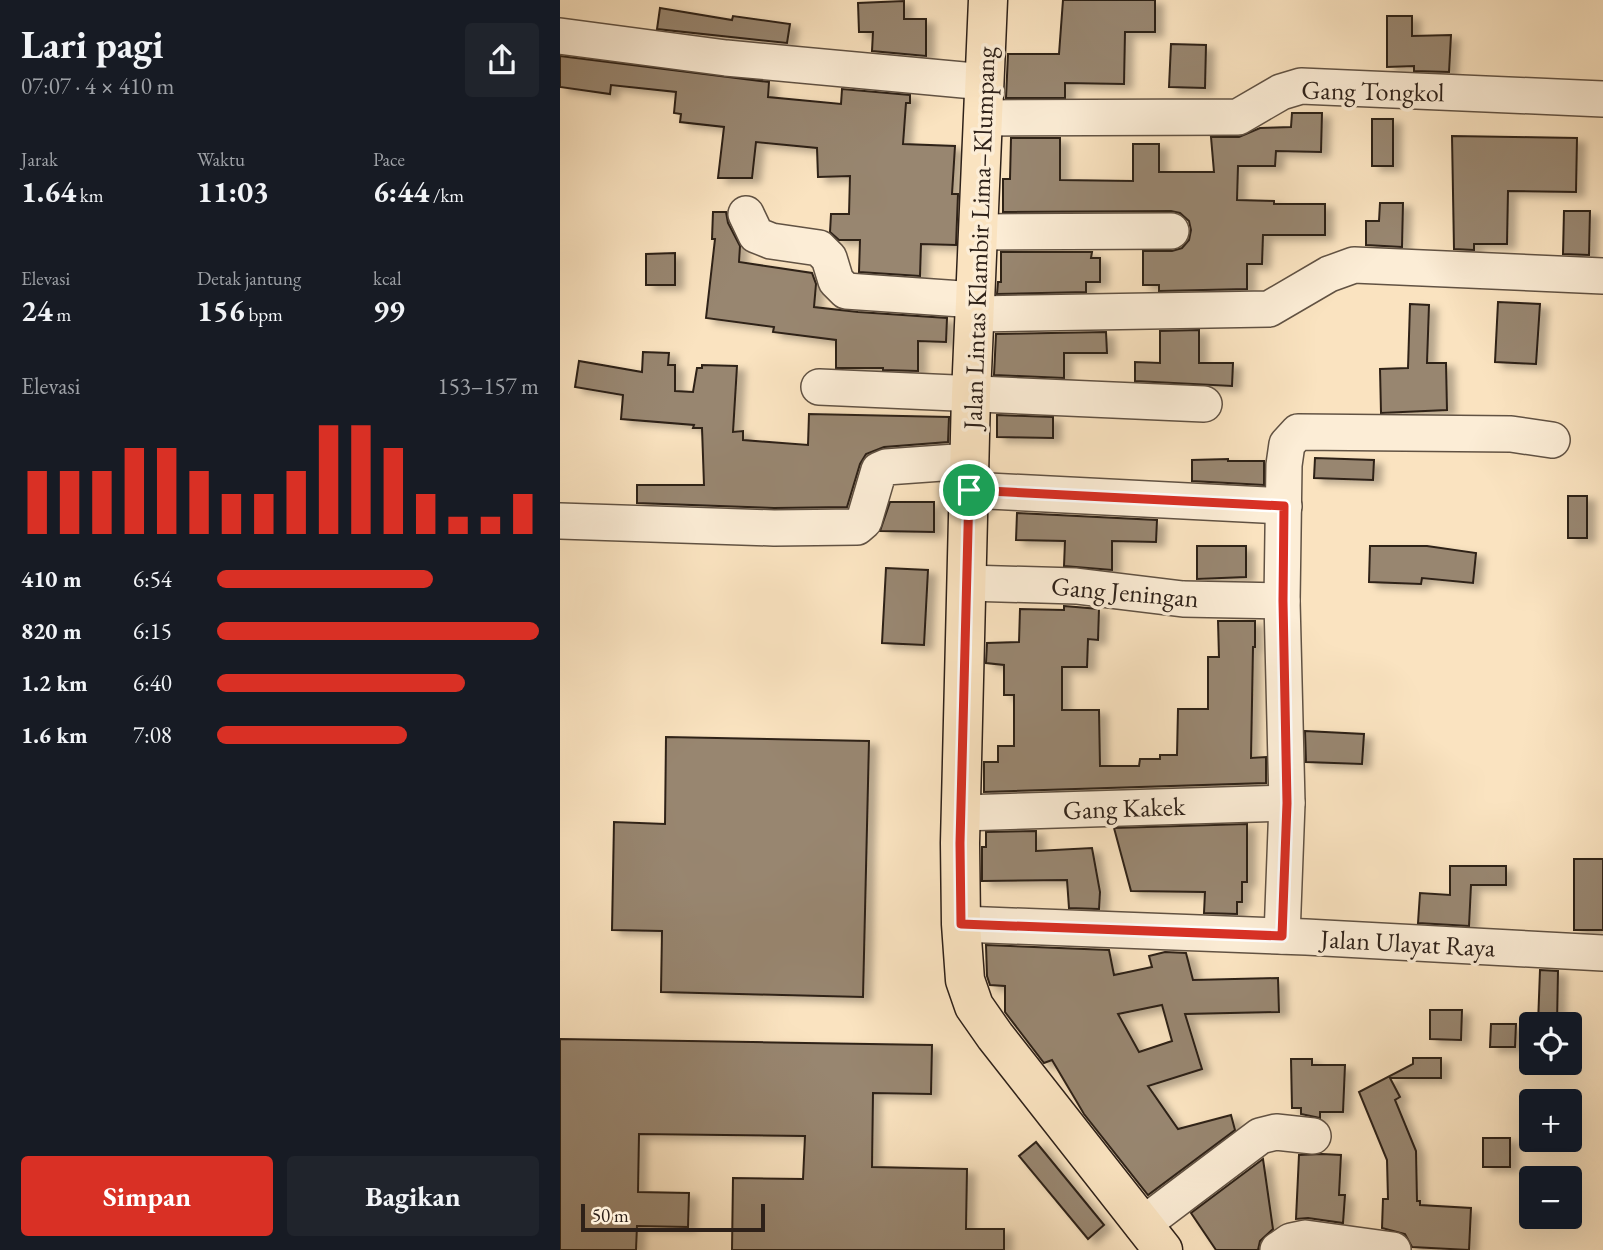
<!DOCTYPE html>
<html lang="id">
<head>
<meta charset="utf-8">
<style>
	body { margin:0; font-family:"EB Garamond",serif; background:#20242c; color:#f1f3f6; height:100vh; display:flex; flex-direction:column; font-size:26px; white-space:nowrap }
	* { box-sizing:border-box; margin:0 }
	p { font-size:23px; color:#9ea1a6 }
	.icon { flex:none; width:38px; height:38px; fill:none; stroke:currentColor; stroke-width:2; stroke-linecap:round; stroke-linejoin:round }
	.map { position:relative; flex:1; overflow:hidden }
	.drawer { display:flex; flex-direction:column; background:#171b24; width:560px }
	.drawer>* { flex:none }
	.buttons { position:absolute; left:959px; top:1012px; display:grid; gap:14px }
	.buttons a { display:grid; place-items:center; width:63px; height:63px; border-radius:7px; background:#171b24; box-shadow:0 7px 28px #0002; font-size:35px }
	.scale { position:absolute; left:21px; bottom:18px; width:184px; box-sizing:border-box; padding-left:7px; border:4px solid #2e2119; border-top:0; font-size:19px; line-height:24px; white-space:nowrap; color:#2e2119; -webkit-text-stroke:5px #fcedd6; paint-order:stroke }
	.pin { position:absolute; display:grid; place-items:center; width:60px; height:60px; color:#fff; margin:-30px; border:4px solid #fff; border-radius:50%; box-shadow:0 2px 7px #0007 }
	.round { display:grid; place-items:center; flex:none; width:74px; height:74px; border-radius:7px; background:#20242c }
	.overview { display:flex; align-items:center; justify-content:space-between; height:119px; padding:0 21px }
	h1 { font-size:38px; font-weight:700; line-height:52px }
	.figures { display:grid; grid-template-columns:repeat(3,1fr); gap:10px; height:119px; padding:7px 21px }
	.figures div { display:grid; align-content:center }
	.figures b { font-size:30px; font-weight:700 }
	.figures small { font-size:19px; font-weight:400 }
	.figures p { font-size:19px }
	.chart { height:196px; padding:14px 21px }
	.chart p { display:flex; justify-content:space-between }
	.chart svg { width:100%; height:126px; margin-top:7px; stroke:#d93025; stroke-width:6 }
	.cta { display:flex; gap:14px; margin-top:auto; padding:14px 21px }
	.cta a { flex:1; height:80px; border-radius:7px; background:#d93025; color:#fff; font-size:28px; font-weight:700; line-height:80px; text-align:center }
	.cta a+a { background:#20242c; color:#f1f3f6 }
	ul { padding:0 21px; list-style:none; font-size:23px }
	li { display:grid; grid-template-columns:112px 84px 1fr; align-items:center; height:52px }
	li i { height:18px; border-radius:9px; background:#d93025 }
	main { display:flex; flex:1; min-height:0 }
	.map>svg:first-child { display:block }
	.building { fill:#988670; stroke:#2e2119; stroke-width:2; fill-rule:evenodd; filter:url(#shadow) }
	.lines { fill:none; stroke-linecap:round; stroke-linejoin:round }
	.minor-casing { stroke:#615243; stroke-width:38 }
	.major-casing { stroke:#2e2119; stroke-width:41 }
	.minor { stroke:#fcedd6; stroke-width:35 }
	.major { stroke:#fae3c0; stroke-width:38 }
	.route-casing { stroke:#fff; stroke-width:14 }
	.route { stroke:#d93025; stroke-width:9 }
	.labels { text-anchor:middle; stroke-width:7; stroke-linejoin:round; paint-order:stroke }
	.street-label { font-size:26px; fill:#2e2119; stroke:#fcedd6 }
</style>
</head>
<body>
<main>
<section class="drawer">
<div class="overview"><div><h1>Lari pagi</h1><p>07:07 · 4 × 410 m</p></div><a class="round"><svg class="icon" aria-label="share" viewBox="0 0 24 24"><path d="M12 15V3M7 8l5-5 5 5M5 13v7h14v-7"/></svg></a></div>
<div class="figures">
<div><p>Jarak</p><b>1.64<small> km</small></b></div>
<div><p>Waktu</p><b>11:03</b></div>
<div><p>Pace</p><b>6:44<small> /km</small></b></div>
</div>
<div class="figures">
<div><p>Elevasi</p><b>24<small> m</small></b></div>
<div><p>Detak jantung</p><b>156<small> bpm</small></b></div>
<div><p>kcal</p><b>99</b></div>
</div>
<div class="chart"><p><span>Elevasi</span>153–157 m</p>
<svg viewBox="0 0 160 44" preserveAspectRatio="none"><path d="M5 44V22M15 44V22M25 44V22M35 44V14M45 44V14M55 44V22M65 44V30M75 44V30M85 44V22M95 44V6M105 44V6M115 44V14M125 44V30M135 44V38M145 44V38M155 44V30"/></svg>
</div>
<ul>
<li><b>410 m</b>6:54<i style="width:67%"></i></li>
<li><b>820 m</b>6:15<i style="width:100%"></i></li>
<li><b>1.2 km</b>6:40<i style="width:77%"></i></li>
<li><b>1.6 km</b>7:08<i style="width:59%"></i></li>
</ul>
<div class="cta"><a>Simpan</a><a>Bagikan</a></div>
</section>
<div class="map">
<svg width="1043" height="1250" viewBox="0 0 1043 1250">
	<defs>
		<filter id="shadow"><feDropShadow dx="8" dy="4.5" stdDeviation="3.5" flood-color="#0004"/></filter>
	</defs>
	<rect width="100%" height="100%" fill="#fae3c0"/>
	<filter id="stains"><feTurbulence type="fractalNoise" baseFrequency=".00286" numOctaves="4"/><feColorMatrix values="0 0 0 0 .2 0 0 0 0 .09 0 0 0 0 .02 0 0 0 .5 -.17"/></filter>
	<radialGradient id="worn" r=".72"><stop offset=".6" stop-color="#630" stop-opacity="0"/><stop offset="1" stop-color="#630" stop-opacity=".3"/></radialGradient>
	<g class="building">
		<polygon points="503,0 595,0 595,32 565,32 564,84 505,83 505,98 446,98 448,54 499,54"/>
		<polygon points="344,1 344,19 366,19 366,56 312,51 313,32 299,32 298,3"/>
		<polygon points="100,8 172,20 173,16 230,24 227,43 97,29"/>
		<polygon points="827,16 852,16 852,36 891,35 889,72 854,71 854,66 827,67"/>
		<polygon points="611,44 646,45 645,88 609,87"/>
		<polygon points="0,56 209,82 208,97 281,104 282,89 350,95 350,103 346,103 343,144 395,146 392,194 398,194 396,245 361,244 360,276 299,272 300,240 279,240 270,232 271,214 289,214 290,176 258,177 257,148 196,142 192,178 158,178 164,127 120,122 121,114 114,113 116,92 51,85 50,94 0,87"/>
		<polygon points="732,113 762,113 761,152 716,151 715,166 678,166 677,200 714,201 714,204 765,204 765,235 703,235 702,264 687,264 687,289 599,291 599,285 583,285 583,251 612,251 622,248 629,240 631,230 629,221 620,213 611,211 443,212 443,179 450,179 451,138 500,138 500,180 573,181 573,144 599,144 599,172 654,172 651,137 679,137 700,128 731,127"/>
		<rect x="812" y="119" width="21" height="47"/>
		<polygon points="892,136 1017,138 1016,192 948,191 947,244 914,244 914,250 894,249"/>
		<polygon points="820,203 843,203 842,247 806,245 806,221 819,221"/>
		<polygon points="1004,211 1030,211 1029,255 1003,254"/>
		<polygon points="153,212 166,212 168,223 180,246 179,262 252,273 256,284 254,307 298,312 387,318 386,342 358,341 358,371 323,370 323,368 276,368 276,340 213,332 214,327 146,318 155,239 152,239"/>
		<polygon points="441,252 532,252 531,258 540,258 540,282 526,282 526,292 437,294 438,282 441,282"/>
		<polygon points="115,253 115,285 86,285 86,254"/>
		<polygon points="938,302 980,304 976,364 935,362"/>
		<polygon points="850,304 869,305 867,363 886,363 887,410 821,413 820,369 848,368"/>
		<polygon points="639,330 639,363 673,363 672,386 575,381 575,362 600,363 600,331"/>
		<polygon points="546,332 547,353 504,353 504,378 434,375 436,334"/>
		<polygon points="83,352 109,353 108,365 115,365 115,391 133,392 137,368 142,368 142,365 177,366 173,432 183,431 183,440 248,445 249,414 389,417 388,442 324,447 306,454 300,464 287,507 214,508 77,503 77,485 144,485 142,428 133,428 134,425 61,419 63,395 15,387 19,361 82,372"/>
		<polygon points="437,415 493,417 493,438 437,437"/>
		<polygon points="755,458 814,460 813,480 754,478"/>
		<polygon points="668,459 668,461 704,461 704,485 632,481 632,460"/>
		<rect x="1008" y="496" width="19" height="42"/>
		<polygon points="330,502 374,502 374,532 320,531"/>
		<polygon points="457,513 597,520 596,542 552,541 552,570 504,566 505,541 456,540"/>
		<polygon points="637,546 686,546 686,577 637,579"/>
		<polygon points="810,546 867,546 916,553 913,583 862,578 861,584 809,582"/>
		<polygon points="326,568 368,570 364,645 322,643"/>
		<polygon points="504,606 539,609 538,640 528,639 527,667 502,667 502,710 539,710 540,766 579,766 580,759 600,759 600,755 617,755 618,709 648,709 648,657 659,657 658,621 695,621 695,647 693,647 691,758 706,757 706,783 424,792 424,762 438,762 438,746 454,746 454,695 444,695 444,665 426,663 427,643 459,642 460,609 504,610"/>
		<polygon points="745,731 804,734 802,764 746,762"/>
		<polygon points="106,737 309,741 303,997 101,992 102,931 52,930 54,822 105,824"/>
		<polygon points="687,824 687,882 682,882 682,902 677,902 677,914 644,913 645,892 571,891 554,828"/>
		<polygon points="476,831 476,851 532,848 540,892 539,909 509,908 507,880 422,881 422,847 426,847 426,832"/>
		<rect x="1014" y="859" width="29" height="71"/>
		<polygon points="890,866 946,866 946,885 911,885 909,926 858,923 860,893 890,895"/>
		<path d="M426 945 549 950 554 975 592 967 589 956 605 952 626 953 633 980 718 978 719 1012 625 1014 642 1069 588 1086 618 1129 671 1115 675 1130 588 1195 524 1114 492 1060 484 1063 445 1012V986L430 985 427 976ZM602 1005 612 1041 579 1052 558 1014Z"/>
		<polygon points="980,970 998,971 997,1024 978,1024"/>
		<polygon points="870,1010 902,1010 901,1040 870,1039"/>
		<polygon points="931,1024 956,1024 955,1047 930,1047"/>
		<polygon points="0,1039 372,1045 371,1094 313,1093 312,1167 407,1169 406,1229 444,1229 444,1250 172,1250 173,1178 243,1179 245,1136 79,1134 78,1192 129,1193 128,1227 77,1226 76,1250 0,1250"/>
		<polygon points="853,1058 881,1058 881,1078 830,1078 840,1097 835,1100 856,1151 857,1201 860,1201 860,1205 911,1208 909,1250 852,1247 845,1234 822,1228 823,1199 828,1199 827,1160 799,1092 853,1064"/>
		<polygon points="731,1059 752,1059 752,1065 785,1065 783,1112 760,1112 760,1118 741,1114 741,1108 732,1108"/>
		<rect x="923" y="1138" width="27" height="29"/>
		<polygon points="476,1142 544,1225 528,1239 459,1156"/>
		<polygon points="762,1154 781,1155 779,1195 785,1195 783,1223 748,1218 736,1219 739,1155"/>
		<polygon points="703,1159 713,1229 700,1241 698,1250 656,1250 631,1213"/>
	</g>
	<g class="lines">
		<g class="minor-casing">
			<g id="minor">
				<polyline points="0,36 166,58 425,82"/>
				<polyline points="422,118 678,117 721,92 741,86 1043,99"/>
				<polyline points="186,214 196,235 211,241 259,248 269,258 276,281 286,291 416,300"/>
				<polyline points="419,232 611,231"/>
				<polyline points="416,314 709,309 769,274 794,265 1043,276"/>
				<polyline points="259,387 644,404"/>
				<polyline points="409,490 724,506"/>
				<polyline points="0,521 214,528 297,527 304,521 319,470 326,467 410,461"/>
				<polyline points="407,583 516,586 623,599 722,601"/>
				<polyline points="402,813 727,803"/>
				<polyline points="401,924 746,937 1043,953"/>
				<polyline points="722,936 727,803 722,601 724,465 727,444 738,432 951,434 992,440"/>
				<polyline points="582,1225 700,1136 716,1132 753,1136"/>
				<polyline points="718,1250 731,1241 745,1238 833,1250"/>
			</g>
		</g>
		<g class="major-casing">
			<polyline id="major" points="428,0 411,395 400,843 401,924 405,980 414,1006 435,1036 603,1250"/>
		</g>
		<use href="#minor" class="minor"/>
		<use href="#major" class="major"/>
	</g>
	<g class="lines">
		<g class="route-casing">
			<polygon id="route" points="409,490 724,506 723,601 727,803 722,936 401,924 400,843"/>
		</g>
		<use href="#route" class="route"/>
	</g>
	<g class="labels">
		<g class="street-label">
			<text transform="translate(813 91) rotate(1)" y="9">Gang Tongkol</text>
			<text transform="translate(419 238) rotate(-88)" y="9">Jalan Lintas Klambir Lima–Klumpang</text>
			<text transform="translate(565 592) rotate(5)" y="9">Gang Jeningan</text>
			<text transform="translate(564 808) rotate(-2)" y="9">Gang Kakek</text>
			<text transform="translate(848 943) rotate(3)" y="9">Jalan Ulayat Raya</text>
		</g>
	</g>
	<rect width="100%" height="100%" filter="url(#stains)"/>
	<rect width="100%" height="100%" fill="url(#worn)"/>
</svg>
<div class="buttons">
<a><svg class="icon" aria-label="locate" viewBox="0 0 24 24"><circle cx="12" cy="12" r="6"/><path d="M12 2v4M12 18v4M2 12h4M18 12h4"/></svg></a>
<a>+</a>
<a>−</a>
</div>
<div class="scale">50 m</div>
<div class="pin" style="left:409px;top:490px;background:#1e9e55"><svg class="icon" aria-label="arrive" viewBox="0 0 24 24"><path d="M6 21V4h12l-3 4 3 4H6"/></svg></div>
</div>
</main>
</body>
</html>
